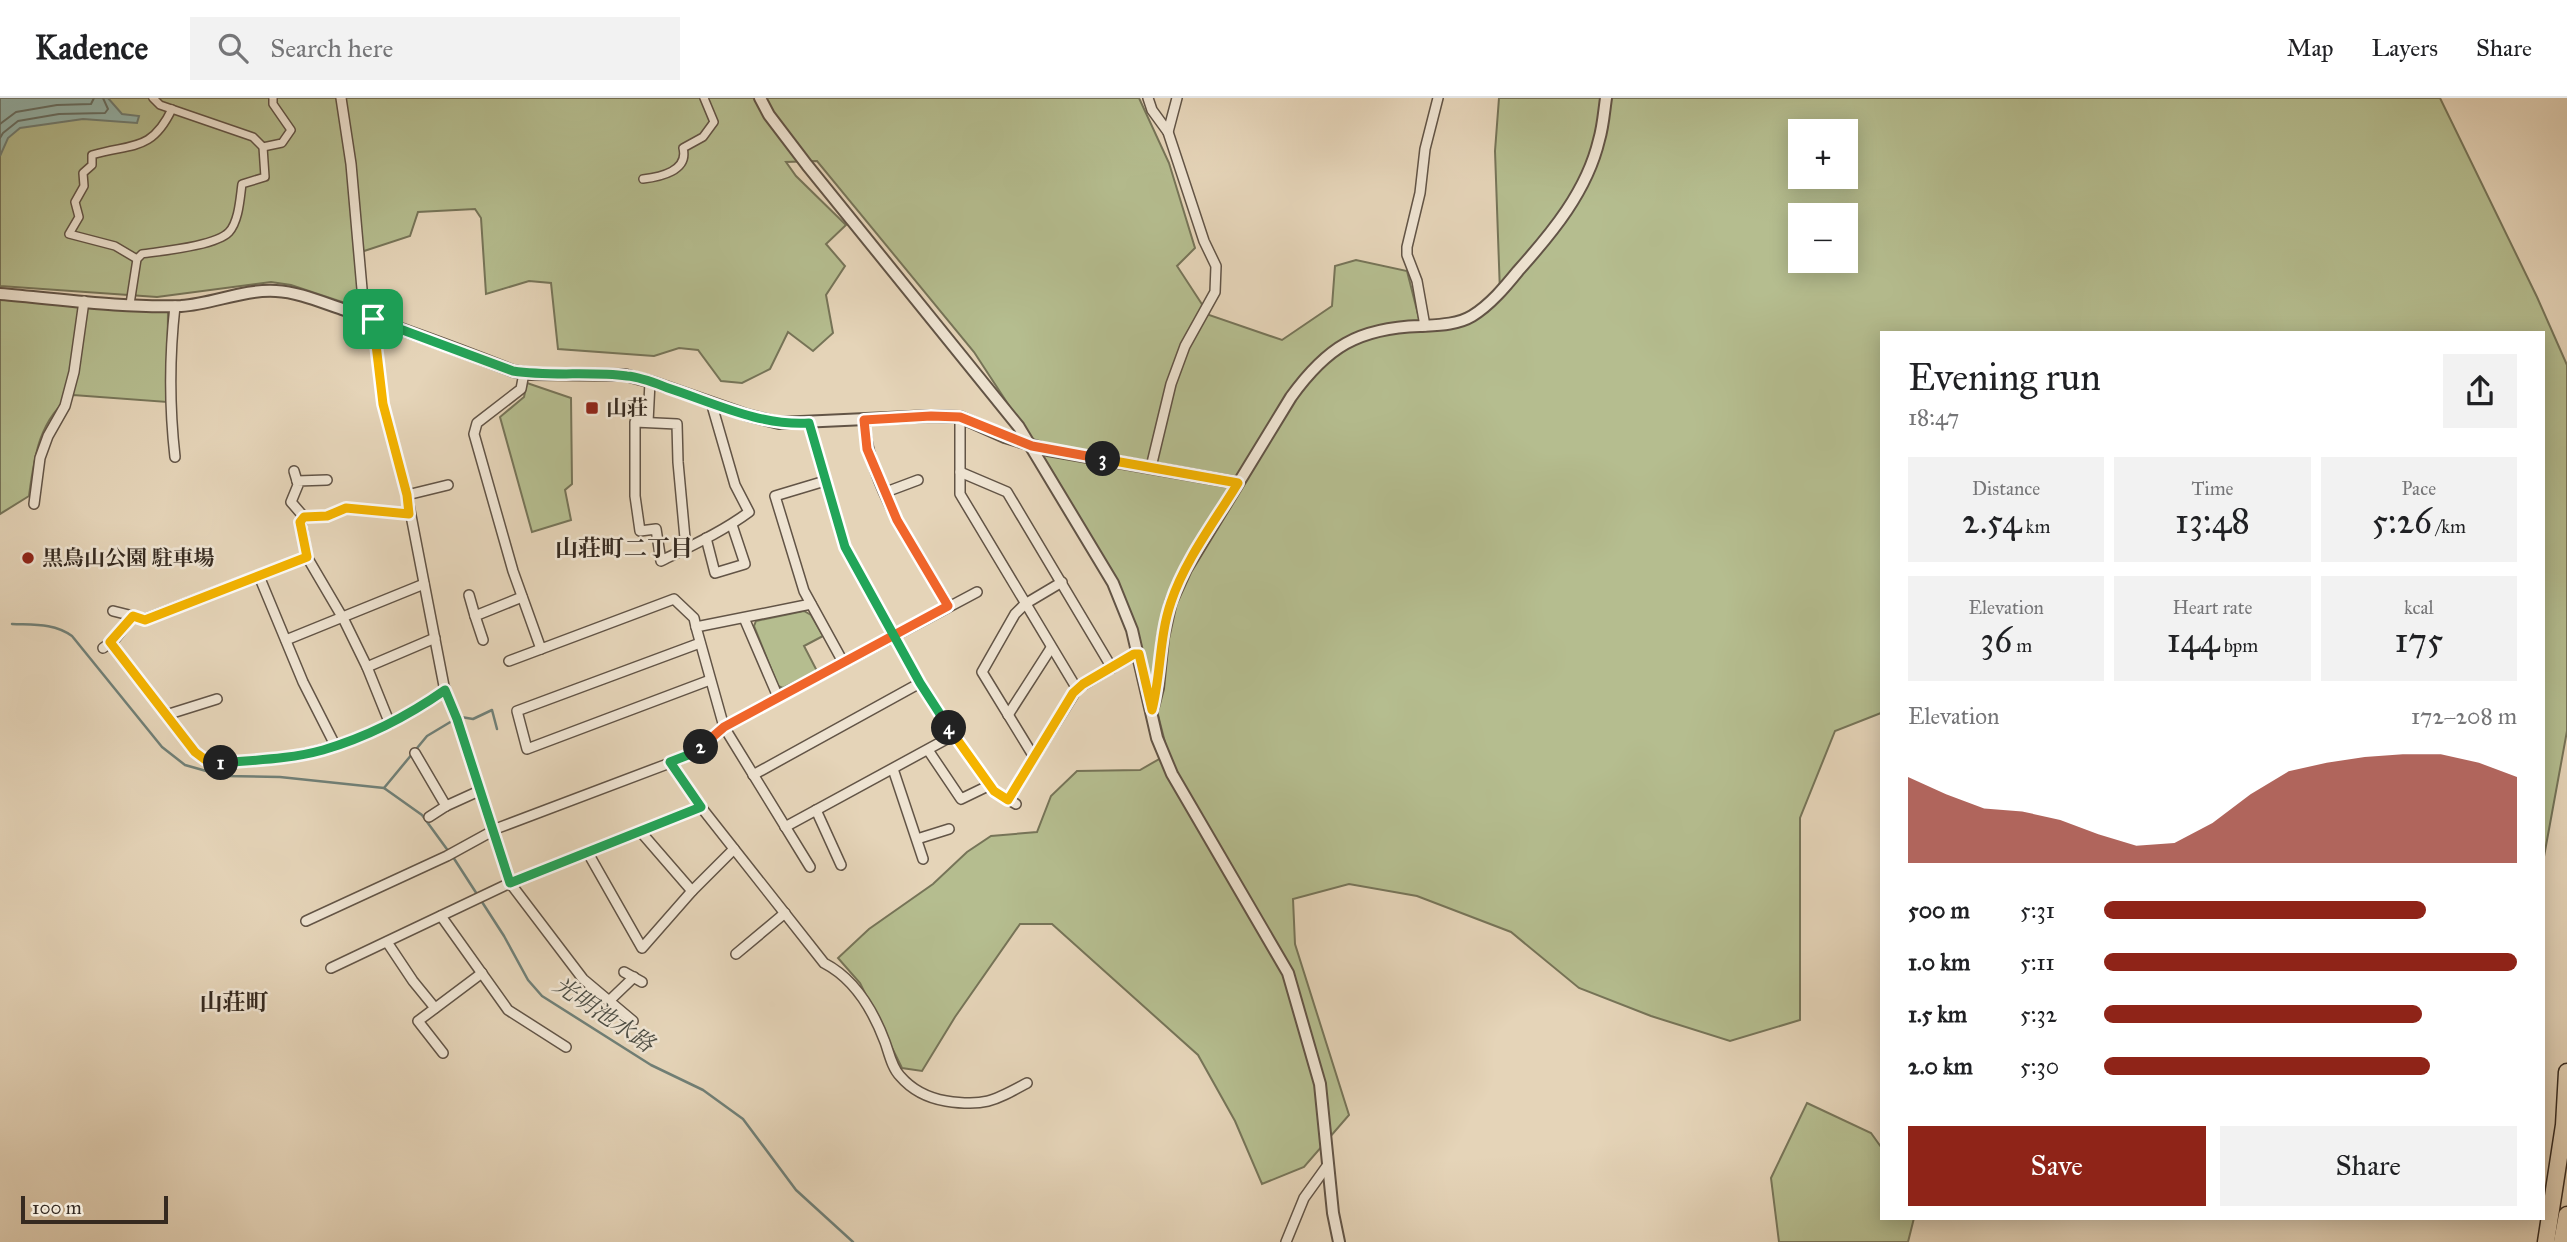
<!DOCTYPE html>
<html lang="en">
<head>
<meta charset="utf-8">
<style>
	body { margin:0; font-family:"IM FELL Great Primer","Noto Serif JP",serif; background:#f2f2f2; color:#202124; height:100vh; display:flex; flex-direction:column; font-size:26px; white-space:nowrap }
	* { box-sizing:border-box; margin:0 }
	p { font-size:23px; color:#757577 }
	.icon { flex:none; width:38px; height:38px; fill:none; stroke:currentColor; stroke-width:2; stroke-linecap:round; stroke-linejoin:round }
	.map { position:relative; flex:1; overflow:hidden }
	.sheet { position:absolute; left:1880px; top:233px; width:665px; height:889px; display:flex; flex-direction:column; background:#fff; border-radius:0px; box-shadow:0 4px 18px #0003 }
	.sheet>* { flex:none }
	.tools { position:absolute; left:1788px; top:21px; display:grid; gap:14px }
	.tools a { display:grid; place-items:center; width:70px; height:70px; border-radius:0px; background:#fff; box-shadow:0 4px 18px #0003; font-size:35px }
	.scale { position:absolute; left:21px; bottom:18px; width:147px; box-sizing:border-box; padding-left:7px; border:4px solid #362a20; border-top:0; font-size:19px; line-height:24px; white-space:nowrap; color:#362a20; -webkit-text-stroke:5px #eee3d1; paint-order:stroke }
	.pin { position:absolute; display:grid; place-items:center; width:60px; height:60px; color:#fff; margin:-30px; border-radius:14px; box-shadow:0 4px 10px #0006 }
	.km { position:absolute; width:35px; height:35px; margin:-18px; border-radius:50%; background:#222; color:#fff; font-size:19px; line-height:35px; text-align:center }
	.round { display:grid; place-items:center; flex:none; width:74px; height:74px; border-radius:0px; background:#f2f2f2 }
	.head { display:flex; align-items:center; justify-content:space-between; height:119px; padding:0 28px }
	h1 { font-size:38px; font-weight:600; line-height:52px }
	.metrics { display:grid; grid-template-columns:repeat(3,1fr); gap:10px; height:119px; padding:7px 28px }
	.metrics div { display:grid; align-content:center; border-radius:0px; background:#f2f2f2; text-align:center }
	.metrics b { font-size:35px; font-weight:600 }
	.metrics small { font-size:19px; font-weight:400 }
	.metrics p { font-size:19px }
	.chart { height:196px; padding:14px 28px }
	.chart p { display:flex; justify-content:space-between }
	.chart svg { width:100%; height:126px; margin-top:7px; fill:#8f2418; opacity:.7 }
	.action { display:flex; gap:14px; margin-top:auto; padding:14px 28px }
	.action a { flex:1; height:80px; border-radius:0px; background:#8f2418; color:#fff; font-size:28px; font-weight:600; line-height:80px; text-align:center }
	.action a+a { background:#f2f2f2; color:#202124 }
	ul { padding:0 28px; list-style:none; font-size:23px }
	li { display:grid; grid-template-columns:112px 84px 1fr; align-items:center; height:52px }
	li i { height:18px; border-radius:9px; background:#8f2418 }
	header { display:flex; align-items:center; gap:42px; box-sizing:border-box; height:98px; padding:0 35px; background:#fff; border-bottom:2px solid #e0e0e0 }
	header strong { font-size:33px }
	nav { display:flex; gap:38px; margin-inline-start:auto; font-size:24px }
	.search { width:490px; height:63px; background:#f2f2f2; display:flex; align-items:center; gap:18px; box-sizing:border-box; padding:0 24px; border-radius:0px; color:#757577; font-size:26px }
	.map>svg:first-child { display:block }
	.green { fill:#b5bd8f; stroke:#767458; stroke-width:2; fill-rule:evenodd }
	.water { fill:#96b8b0; stroke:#707f76; stroke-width:2 }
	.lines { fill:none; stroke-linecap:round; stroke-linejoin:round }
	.shore { stroke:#667168; stroke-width:2 }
	.stream { stroke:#707f76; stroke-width:2.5 }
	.pedestrian-casing { stroke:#625446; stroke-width:10 }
	.minor-casing { stroke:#625446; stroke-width:12 }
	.tertiary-casing { stroke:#625446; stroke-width:14 }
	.motorway-casing { stroke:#362a20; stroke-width:19 }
	.pedestrian { stroke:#eee3d1; stroke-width:7 }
	.minor { stroke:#eee3d1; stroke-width:9 }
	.tertiary { stroke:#eee3d1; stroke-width:10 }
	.motorway { stroke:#e5d4b8; stroke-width:16 }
	.split-1-casing { stroke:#fff; stroke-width:14 }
	.split-2-casing { stroke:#fff; stroke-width:14 }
	.split-3-casing { stroke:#fff; stroke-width:14 }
	.split-4-casing { stroke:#fff; stroke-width:14 }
	.split-5-casing { stroke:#fff; stroke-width:14 }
	.split-1 { stroke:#f5b400; stroke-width:9 }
	.split-2 { stroke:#22a559; stroke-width:9 }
	.split-3 { stroke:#f0652b; stroke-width:9 }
	.split-4 { stroke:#f5b400; stroke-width:9 }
	.split-5 { stroke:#22a559; stroke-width:9 }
	.poi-dot { fill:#8f2418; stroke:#eee3d1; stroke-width:2.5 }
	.labels { text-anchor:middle; stroke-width:5; stroke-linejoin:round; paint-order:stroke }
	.poi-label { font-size:21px; font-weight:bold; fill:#362a20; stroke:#eee3d1; text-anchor:start }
	.neighbourhood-label { font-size:23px; font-weight:bold; fill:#362a20; stroke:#eee3d1 }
	.water-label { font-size:23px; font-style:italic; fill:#4e4e44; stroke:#eee3d1 }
</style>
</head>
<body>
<header>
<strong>Kadence</strong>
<div class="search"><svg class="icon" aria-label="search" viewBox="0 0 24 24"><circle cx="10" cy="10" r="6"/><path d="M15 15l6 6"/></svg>Search here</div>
<nav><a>Map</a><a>Layers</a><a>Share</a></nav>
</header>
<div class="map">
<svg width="2567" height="1144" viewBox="0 0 2567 1144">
	<rect width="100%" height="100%" fill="#e5d4b8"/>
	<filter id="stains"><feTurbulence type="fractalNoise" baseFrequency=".00286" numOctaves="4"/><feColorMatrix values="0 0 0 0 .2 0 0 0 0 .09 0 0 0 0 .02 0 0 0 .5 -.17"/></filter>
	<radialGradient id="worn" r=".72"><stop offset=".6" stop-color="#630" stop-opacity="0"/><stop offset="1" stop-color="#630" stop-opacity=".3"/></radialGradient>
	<g class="green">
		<path d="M0 0H1139L1169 65 1195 150 1177 168 1209 217 1282 242 1332 208 1335 168 1356 162 1407 173 1421 228 1472 219 1500 195 1495 53 1499 0H2440L2537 199 2567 267V633L2543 764V234H1881V615L1835 633 1800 720V922L1730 943 1651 918 1579 890 1511 834 1417 798 1349 786 1293 801 1295 846 1349 1017 1304 1069 1262 1086 1235 1023 1198 957 1052 826H1020L955 919 922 973 902 970 860 885 838 860 869 831 933 786 967 754 991 738 1037 734 1051 698 1077 673 1140 672 1168 656 1146 570 1118 488 1055 378 974 254 817 63 786 64 796 78 846 127 826 146 845 168 826 197 833 235 813 253 788 234 770 271 742 285 721 283 698 252 679 250 654 258 558 251 551 185 529 183 486 196 481 120 475 111 418 114 410 138 358 155 360 191 353 205 348 206 291 187 271 184 157 199 0 188ZM1801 33H1846V79H1801ZM1801 117H1846V163H1801Z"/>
		<path d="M0 200 174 211 168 214 167 304 73 297C39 320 34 360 29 398L0 416Z"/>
		<polygon points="527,285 571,300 572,386 565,392 571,422 532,434 500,319 524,299"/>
		<polygon points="804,513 811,517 823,538 804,548 817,573 783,590 778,588 754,528 756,523"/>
		<polygon points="1807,1005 1871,1035 1881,1049 1881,1120 1914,1120 1908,1144 1779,1144 1771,1080"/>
	</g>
	<polygon class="water" points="0,0 108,0 122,16 139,18 137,25 83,21 20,30 8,40 0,58"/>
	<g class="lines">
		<g class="shore">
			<polyline points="0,26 16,14 57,7 91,6 94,0"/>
			<polyline points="0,40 3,35 18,23 59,16 105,15 108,11 103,0"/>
		</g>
		<g class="stream">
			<path d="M12 526C34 527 54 525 72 538L162 649 185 667 224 678 280 679 384 690 422 717 449 754"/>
			<polyline points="461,619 473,621 492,612 497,631"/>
			<polyline points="384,690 427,638 452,623"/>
			<polyline points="453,759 504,838 528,882 542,898 651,967 703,992 743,1021 796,1092 853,1144"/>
		</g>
		<g class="pedestrian-casing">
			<g id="pedestrian">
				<polyline points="263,49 282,45 291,32 273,6 273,0"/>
				<path d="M643 81C660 79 689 73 683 50L703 39 714 24 704 0"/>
				<path d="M137 161 115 148 69 136 79 119 75 104 84 88 83 75 92 67V57C131 45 151 55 172 11"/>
				<path d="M130 206 137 161 142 156C161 153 216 148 229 134 239 123 240 100 242 86L265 79 263 49 253 39 160 7 153 0"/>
			</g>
		</g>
		<g class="minor-casing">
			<g id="minor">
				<polyline points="341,0 351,66 362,191 361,217"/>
				<polyline points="1148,0 1152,12 1168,34 1204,143 1216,168 1215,194 1185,248 1171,286 1151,369"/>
				<polyline points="1168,34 1177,0"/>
				<path d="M373 221 383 306 407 397 444 588 457 621 510 785 701 709 824 865C855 881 873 912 885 944 889 955 892 970 900 978 912 992 928 1000 946 1003 984 1009 994 1003 1027 985"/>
				<polyline points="1425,228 1417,183 1407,157 1407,149 1420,95 1425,51 1438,0"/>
				<polyline points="524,275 521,291 477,325 474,336 513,473 541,551 674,501 694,520 696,529"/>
				<polyline points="960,319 960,396 1077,591 1134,556 1139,557"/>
				<path d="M864 322C869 388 915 452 949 508"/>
				<polyline points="648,324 650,284"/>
				<polyline points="809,325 845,449 920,585 954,637 994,693 1016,706"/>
				<path d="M175 359C169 306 169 261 175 208"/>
				<polyline points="294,373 297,383"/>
				<polyline points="960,374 1007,394 1112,570"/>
				<polyline points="825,383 775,398 804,493 843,564"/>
				<polyline points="886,394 918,382"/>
				<polyline points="407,397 448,387"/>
				<polyline points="34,406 40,360 48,338 65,308 74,274 84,203"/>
				<polyline points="304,419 291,404 298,387 297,383 327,382"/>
				<polyline points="706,440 715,475 745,466 732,427"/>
				<path d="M686 451 678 364 677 326 635 324V398L640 433 656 431 661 463C691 448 722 434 749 414L735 387 711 304"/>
				<polyline points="259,478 303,584 335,647"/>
				<polyline points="469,497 475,518"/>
				<polyline points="113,513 145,521 307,459"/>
				<polyline points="744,520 778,599"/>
				<polyline points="286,542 424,486"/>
				<polyline points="483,542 475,518 522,499"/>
				<path d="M110 544 195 654 211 666C248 663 287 662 324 651 367 639 408 618 445 592"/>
				<polyline points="700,545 517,613 527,651 710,582"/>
				<polyline points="103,550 114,542 133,518"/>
				<polyline points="509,563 541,551"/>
				<polyline points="367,569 435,540"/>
				<polyline points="166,617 217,601"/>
				<polyline points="1008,617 1051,550"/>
				<polyline points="390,626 367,569 344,522 307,459 301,424 304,419 327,418 346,410 409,416"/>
				<polyline points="928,652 961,701 990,687"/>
				<polyline points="415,655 446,708"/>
				<polyline points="1034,659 982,574 1015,516 1025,506 1062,484"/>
				<polyline points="670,665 696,654 724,629 977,494"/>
				<polyline points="893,671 923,761"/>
				<polyline points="753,677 920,585"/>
				<polyline points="1008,702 1077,591"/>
				<polyline points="816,712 841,767"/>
				<polyline points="429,719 446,708 479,693"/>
				<polyline points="785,729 954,637"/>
				<polyline points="640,733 692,793"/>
				<polyline points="917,741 949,731"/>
				<polyline points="588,755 642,850 692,793 734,751"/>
				<polyline points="810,769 724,629 696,529 811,506"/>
				<polyline points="441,818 508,912 566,949"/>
				<polyline points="306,823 447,758 498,730 670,665 701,709"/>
				<polyline points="387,844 413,883 435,910"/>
				<polyline points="736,856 785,815"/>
				<polyline points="331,870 510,785 583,881 633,923"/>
				<polyline points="624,874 642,884"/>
				<polyline points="609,903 634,879"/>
				<polyline points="443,955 418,923 482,875"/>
				<polyline points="1286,1144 1304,1100 1327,1068"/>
			</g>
		</g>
		<g class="tertiary-casing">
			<g id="tertiary">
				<polyline points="760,0 769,17 807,67 1019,329 1113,485 1132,532 1157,640 1172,676 1288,875 1320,986 1333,1115 1339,1144"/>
				<path d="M0 196C60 201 121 210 181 208 213 206 243 191 276 193 298 194 321 204 342 211 400 230 457 251 513 273L530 276 625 277 655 285 747 317 779 325 931 318 960 319 1005 339 1048 352 1238 385"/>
				<path d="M1153 609 1158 590 1163 540 1171 504 1186 471 1291 299C1327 249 1358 230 1420 228 1437 227 1457 227 1472 218 1490 207 1505 189 1518 173 1552 135 1587 93 1599 42 1603 29 1604 14 1606 0"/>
			</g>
		</g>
		<g class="motorway-casing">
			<g id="motorway">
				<polyline points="2546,1144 2564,1027 2567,974"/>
				<polyline points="2562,1144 2567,1117"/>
			</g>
		</g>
		<use href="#pedestrian" class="pedestrian"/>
		<use href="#minor" class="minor"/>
		<use href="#tertiary" class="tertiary"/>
		<use href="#motorway" class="motorway"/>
	</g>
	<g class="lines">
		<g class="split-1-casing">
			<polyline id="split-1" points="221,665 211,666 195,654 110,544 133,518 145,522 307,459 300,424 304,419 327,418 346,410 409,416 407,397 383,306 373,221"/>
		</g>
		<g class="split-2-casing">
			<path id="split-2" d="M221 665C255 662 291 661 323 652 367 639 408 618 445 592L457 621 510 785 701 709 670 664 696 654 701 649"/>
		</g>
		<g class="split-3-casing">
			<polyline id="split-3" points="701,649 724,629 948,508 897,422 867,351 864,322 931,318 960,319 1032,348 1103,361"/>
		</g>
		<g class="split-4-casing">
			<path id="split-4" d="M949 630 994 693 1008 702 1073 595 1083 586 1134 556H1139L1152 612C1161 577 1159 539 1171 504 1185 462 1215 423 1238 385L1103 361"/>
		</g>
		<g class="split-5-casing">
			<path id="split-5" d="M373 221 513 273C551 279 589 273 627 278 641 279 655 285 668 290 714 305 760 328 809 325L845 449 920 585 949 630"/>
		</g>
		<use href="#split-1" class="split-1"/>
		<use href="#split-2" class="split-2"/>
		<use href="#split-3" class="split-3"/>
		<use href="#split-4" class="split-4"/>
		<use href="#split-5" class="split-5"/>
	</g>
	<g class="poi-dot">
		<rect x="585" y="303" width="14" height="14" rx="3.5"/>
		<circle cx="28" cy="460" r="7"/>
	</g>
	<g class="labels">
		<g class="poi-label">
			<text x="606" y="317">山荘</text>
			<text x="42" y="467">黒鳥山公園 駐車場</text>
		</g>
		<g class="neighbourhood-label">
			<text x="624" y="458">山荘町二丁目</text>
			<text x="234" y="912">山荘町</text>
		</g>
		<g class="water-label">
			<text transform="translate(604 916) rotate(34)" y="8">光明池水路</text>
		</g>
	</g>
	<rect width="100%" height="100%" filter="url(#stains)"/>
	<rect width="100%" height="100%" fill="url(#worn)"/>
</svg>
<div class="tools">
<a>+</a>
<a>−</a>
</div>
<div class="scale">100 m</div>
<div class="pin" style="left:373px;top:221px;background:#1e9e55"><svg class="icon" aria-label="arrive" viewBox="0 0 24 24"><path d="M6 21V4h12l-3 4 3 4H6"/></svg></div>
<b class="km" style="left:221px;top:665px">1</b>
<b class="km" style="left:701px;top:649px">2</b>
<b class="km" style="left:1103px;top:361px">3</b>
<b class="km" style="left:949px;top:630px">4</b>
<section class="sheet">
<div class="head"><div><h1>Evening run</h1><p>18:47</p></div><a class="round"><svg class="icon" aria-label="share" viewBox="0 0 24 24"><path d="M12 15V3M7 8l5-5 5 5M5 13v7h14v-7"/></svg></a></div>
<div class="metrics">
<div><p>Distance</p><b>2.54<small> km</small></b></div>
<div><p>Time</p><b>13:48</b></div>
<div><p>Pace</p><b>5:26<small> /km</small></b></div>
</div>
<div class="metrics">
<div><p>Elevation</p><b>36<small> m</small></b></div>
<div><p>Heart rate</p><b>144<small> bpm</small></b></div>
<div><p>kcal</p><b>175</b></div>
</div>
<div class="chart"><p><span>Elevation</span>172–208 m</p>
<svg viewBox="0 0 160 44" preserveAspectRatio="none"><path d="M0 44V14L10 20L20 25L30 26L40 29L50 34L60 38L70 37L80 30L90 20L100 12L110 9L120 7L130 6L140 6L150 9L160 14V44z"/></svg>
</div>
<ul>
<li><b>500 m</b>5:31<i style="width:78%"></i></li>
<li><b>1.0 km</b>5:11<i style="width:100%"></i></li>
<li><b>1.5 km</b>5:32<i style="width:77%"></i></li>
<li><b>2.0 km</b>5:30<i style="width:79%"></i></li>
</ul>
<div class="action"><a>Save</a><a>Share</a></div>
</section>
</div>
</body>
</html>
